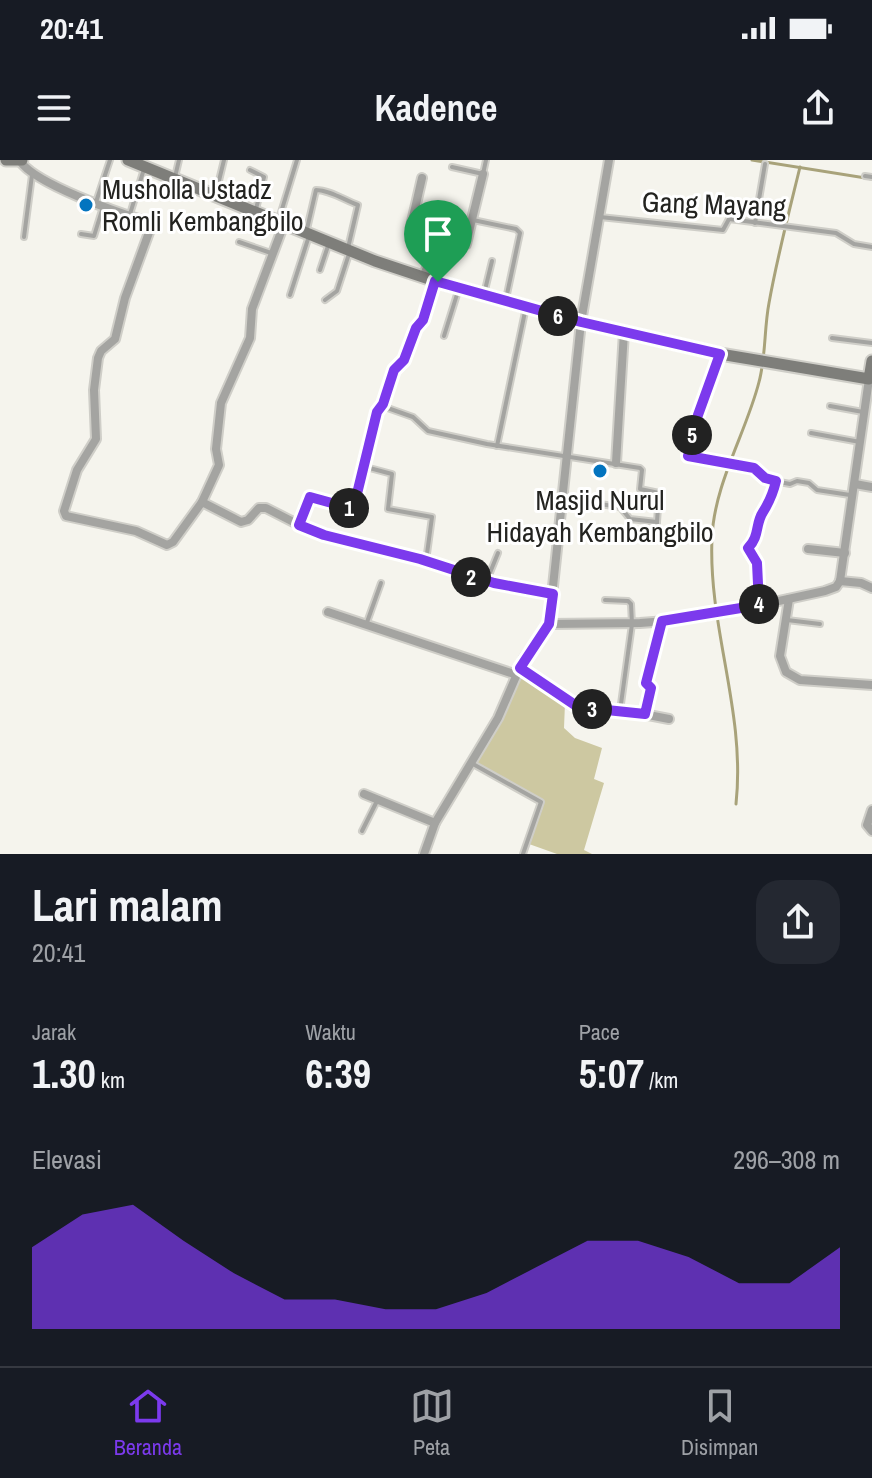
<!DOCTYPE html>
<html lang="id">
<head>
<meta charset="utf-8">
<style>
	body { margin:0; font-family:"Archivo Narrow",sans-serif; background:#242831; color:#f1f3f6; height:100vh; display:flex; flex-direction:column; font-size:30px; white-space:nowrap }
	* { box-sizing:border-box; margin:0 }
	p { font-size:26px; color:#9ea1a6 }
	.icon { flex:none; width:44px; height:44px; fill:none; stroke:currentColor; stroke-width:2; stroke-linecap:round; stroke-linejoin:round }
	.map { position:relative; height:694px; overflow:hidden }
	.sheet { display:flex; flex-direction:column; background:#171b24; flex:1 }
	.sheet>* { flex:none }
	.pin { position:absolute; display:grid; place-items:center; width:68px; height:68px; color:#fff; margin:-82px -34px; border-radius:50% 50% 50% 0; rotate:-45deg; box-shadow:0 0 8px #0007 }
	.pin .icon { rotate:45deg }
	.km { position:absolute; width:40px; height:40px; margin:-20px; border-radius:50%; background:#222; color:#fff; font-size:22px; line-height:40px; text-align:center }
	.round { display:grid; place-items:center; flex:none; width:84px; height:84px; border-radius:24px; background:#242831 }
	.headline { display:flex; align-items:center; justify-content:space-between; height:136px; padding:0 32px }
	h1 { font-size:44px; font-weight:700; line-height:60px }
	.metrics { display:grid; grid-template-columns:repeat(3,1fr); gap:12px; height:136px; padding:8px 32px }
	.metrics div { display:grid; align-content:center }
	.metrics b { font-size:40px; font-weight:700 }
	.metrics small { font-size:22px; font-weight:400 }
	.metrics p { font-size:22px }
	.chart { height:224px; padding:16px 32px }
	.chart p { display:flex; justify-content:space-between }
	.chart svg { width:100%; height:144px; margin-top:8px; fill:#7c3aed; opacity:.7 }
	.status { display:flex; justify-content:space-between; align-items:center; height:56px; padding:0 40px; background:#171b24; direction:ltr }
	.status svg { height:22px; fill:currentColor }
	header { display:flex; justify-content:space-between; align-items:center; height:104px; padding:0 32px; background:#171b24; font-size:36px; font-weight:700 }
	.tabs { display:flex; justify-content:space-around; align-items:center; height:112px; border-top:2px solid #363941; background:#171b24; font-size:22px; color:#9ea1a6 }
	.tabs a { display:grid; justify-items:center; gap:4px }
	.tabs .on { color:#7c3aed }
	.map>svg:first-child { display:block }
	.green { fill:#cdc8a1 }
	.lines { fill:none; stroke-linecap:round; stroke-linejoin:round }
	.stream { stroke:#a8a27a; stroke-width:3 }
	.lane-casing { stroke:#cfcec8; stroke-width:8 }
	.street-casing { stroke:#cfcec8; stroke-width:12 }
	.secondary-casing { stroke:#cfcec8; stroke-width:15 }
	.lane { stroke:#a4a4a1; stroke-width:4 }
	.street { stroke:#a4a4a1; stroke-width:8 }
	.secondary { stroke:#7e7e7a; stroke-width:11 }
	.route-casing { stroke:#fff; stroke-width:16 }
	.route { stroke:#7c3aed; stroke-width:10 }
	.poi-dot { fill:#0374bf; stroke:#fff; stroke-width:3 }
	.labels { text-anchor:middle; stroke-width:6; stroke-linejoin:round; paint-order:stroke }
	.poi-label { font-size:28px; fill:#232320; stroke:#fff; text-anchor:start }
	.street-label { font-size:28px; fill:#232320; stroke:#fff }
</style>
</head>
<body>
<div class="status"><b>20:41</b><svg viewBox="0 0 49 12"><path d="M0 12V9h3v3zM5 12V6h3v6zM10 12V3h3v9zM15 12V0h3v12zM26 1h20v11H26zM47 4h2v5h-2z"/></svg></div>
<header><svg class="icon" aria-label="menu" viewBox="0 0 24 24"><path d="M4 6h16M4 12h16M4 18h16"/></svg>Kadence<svg class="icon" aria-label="share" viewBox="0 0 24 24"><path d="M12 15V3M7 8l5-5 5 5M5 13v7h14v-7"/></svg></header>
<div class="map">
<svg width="872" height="694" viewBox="0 0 872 694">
	<rect width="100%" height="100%" fill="#f5f4ed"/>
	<polygon class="green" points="521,514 565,543 564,568 575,578 602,588 594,619 604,623 584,690 592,694 557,694 529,684 543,647 542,639 476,603 503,557"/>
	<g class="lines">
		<g class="stream">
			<polyline points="752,0 872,19"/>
			<path d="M736 644C746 552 708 468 712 378 714 324 746 273 759 222 766 196 764 169 769 143 777 98 789 52 800 7"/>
		</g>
		<g class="lane-casing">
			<g id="lane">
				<polyline points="452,7 483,14 486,0"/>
				<polyline points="250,10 264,17 256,49"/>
				<polyline points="865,16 872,17"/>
				<polyline points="175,17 179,0"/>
				<polyline points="216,33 224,0"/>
				<polyline points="96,42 110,0"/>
				<polyline points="130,54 144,9"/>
				<polyline points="600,57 723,70 729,59 836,73 854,84 872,87"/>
				<polyline points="279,59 297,0"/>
				<polyline points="473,60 516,69 520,73 506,139"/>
				<polyline points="755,63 765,4"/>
				<path d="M307 69 316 30C330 30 344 40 358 45L348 88"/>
				<polyline points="81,74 94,76 103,47"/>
				<polyline points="24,77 32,15"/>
				<polyline points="239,82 271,93"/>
				<polyline points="320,110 328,86"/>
				<polyline points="484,134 492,101"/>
				<polyline points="290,135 309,76"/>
				<polyline points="325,140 337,131 349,94"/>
				<polyline points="444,176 459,128"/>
				<polyline points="832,178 872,183"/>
				<polyline points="382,246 413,257 428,271 487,284 640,308 642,310 640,329 659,333 657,362"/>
				<polyline points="830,246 863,252"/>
				<polyline points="811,273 860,282"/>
				<polyline points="497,286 526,147"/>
				<polyline points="690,296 754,308 769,320 790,324 797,321 809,323 817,330 850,335"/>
				<polyline points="362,306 392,314 388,349 432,357 426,401"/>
				<polyline points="565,339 620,347 630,359 657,362 656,372"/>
				<polyline points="299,365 310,337 350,348 354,346 377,253 383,244 394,210 404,200 416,169 423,160 435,123"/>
				<polyline points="487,420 498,393"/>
				<polyline points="605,440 628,441 631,444 632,464 620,551"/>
				<path d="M759 444 757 403 748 388C760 375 754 364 763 352 770 341 773 334 776 321"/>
				<polyline points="787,460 820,464"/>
				<polyline points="366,465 381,423"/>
				<polyline points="645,553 651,528 646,523 661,464"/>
				<polyline points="473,604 541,642 523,694"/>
				<polyline points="362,671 377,641"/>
			</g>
		</g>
		<g class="street-casing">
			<g id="street">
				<path d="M20 1C35 24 119 53 148 62L151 67 125 138 115 179 101 191 98 198 94 230 96 279 77 310 64 351 66 356 136 371 167 385 173 382 202 342 241 362 248 360 259 348H266L309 370 333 378 420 399 502 425 553 434"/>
				<polyline points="422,18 411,66 431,93"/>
				<polyline points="423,117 437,84 466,84 483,14"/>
				<polyline points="688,296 698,255 720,194"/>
				<polyline points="616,303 624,172"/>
				<polyline points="855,324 872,327"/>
				<polyline points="202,342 219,305 216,289 221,243 250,178 252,149 284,64"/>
				<polyline points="808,389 845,393"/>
				<polyline points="840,421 869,219 872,219"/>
				<polyline points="840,421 861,423 872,428"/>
				<polyline points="789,439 780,496 786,512 800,520 872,525"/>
				<polyline points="328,452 517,515"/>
				<polyline points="549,464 581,162 609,0"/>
				<polyline points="549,464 640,463 667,461 728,452 825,431 836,427 840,421"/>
				<polyline points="520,508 578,547 638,553 669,559"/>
				<polyline points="364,634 435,663"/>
				<polyline points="872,650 867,665 872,671"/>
				<polyline points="424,694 435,663 498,558 524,498 549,464"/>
			</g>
		</g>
		<g class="secondary-casing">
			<g id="secondary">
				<polyline points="6,0 22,0"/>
				<polyline points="128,0 375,101 435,121 581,162 720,194 869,219 872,201"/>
			</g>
		</g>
		<use href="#lane" class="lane"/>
		<use href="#street" class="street"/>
		<use href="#secondary" class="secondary"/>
	</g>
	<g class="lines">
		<g class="route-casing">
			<path id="route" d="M435 121 581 162 720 194 698 255 688 296 754 308 765 318 776 321C773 334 770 341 763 352 755 364 760 376 748 388L757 403 759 445 662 461 646 523 651 528 645 554 578 547 520 508 549 464 553 434 494 423 420 399 324 375 299 365 310 337 350 348 354 346 377 252 383 244 394 210 404 200 416 168 423 160Z"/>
		</g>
		<use href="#route" class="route"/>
	</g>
	<g class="poi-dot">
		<circle cx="86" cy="45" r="8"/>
		<circle cx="600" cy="311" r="8"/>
	</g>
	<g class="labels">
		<g class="poi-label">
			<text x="102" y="39">Musholla Ustadz<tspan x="102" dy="32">Romli Kembangbilo</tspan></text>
			<text x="600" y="350" text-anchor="middle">Masjid Nurul<tspan x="600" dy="32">Hidayah Kembangbilo</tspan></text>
		</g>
		<g class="street-label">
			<text transform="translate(714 44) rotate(2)" y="10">Gang Mayang</text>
		</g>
	</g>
</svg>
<div class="pin" style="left:438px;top:122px;background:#1e9e55"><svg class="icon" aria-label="arrive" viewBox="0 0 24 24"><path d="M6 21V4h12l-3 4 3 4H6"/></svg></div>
<b class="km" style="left:349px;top:348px">1</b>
<b class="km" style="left:471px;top:417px">2</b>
<b class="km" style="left:592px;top:549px">3</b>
<b class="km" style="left:759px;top:444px">4</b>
<b class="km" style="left:692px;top:275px">5</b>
<b class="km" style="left:558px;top:156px">6</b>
</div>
<section class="sheet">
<div class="headline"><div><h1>Lari malam</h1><p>20:41</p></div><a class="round"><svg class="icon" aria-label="share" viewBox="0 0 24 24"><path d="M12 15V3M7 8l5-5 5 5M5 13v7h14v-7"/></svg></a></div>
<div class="metrics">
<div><p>Jarak</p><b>1.30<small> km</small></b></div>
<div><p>Waktu</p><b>6:39</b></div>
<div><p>Pace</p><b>5:07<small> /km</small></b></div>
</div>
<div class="chart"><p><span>Elevasi</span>296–308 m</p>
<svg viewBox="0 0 160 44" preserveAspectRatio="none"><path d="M0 44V19L10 9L20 6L30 17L40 27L50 35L60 35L70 38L80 38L90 33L100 25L110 17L120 17L130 22L140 30L150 30L160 19V44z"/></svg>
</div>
</section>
<nav class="tabs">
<a class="on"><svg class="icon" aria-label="home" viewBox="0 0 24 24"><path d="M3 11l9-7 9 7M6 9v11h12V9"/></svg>Beranda</a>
<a><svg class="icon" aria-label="map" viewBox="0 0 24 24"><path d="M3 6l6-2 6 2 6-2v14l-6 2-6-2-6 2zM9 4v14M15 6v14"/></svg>Peta</a>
<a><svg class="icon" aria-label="saved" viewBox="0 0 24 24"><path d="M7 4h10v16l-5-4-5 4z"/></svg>Disimpan</a>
</nav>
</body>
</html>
